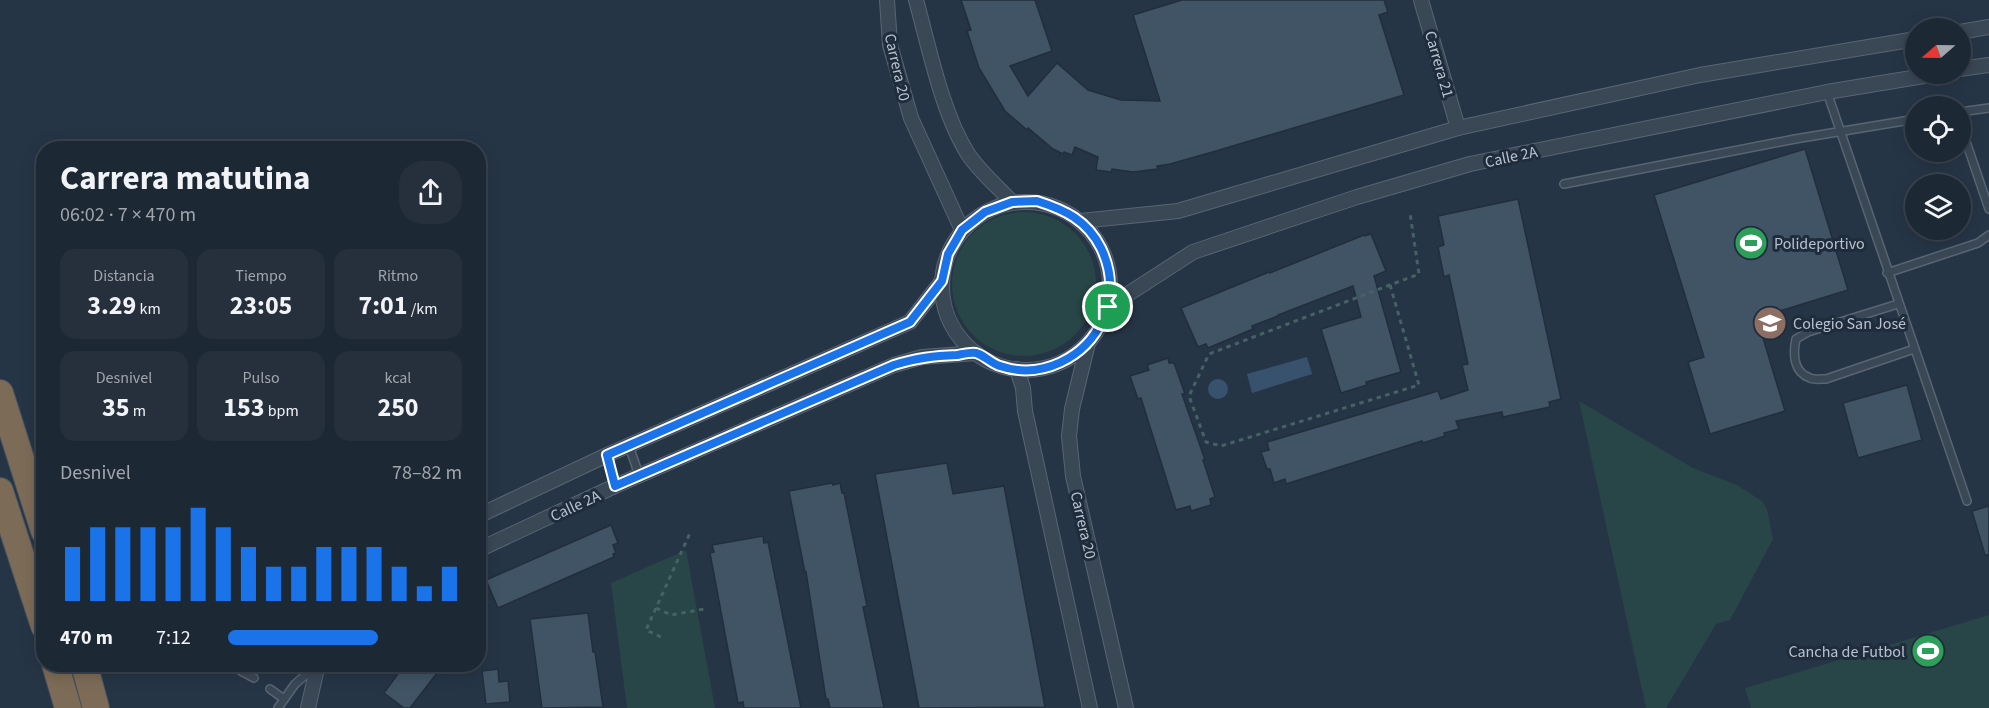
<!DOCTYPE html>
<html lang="es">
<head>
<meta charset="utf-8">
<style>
	body { margin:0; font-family:"Source Sans 3",sans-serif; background:#25303c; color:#f1f3f6; height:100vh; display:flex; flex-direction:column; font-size:22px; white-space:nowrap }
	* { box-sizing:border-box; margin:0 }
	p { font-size:20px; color:#a0a6ac }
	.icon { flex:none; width:33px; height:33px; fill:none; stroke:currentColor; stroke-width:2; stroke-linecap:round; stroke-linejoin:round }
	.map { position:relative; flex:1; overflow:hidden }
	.drawer { position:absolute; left:36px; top:141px; width:450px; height:531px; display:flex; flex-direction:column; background:#1c2834; border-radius:24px; box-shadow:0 3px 15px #0003,0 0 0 2px #3a444f }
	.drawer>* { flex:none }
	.needle { width:39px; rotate:250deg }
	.controls { position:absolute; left:1905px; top:18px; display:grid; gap:12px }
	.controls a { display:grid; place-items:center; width:66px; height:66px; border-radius:50%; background:#1c2834; box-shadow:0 3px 15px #0003,0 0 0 2px #3a444f; font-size:30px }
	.pin { position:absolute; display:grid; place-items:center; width:51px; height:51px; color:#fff; margin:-26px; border:3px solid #fff; border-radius:50%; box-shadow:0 2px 6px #0007 }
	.round { display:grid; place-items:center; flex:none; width:63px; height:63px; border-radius:24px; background:#25303c }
	.summary { display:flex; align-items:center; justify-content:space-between; height:102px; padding:0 24px }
	h1 { font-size:33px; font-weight:700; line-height:45px }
	.figures { display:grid; grid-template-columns:repeat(3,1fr); gap:9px; height:102px; padding:6px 24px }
	.figures div { display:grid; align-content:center; border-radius:15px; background:#25303c; text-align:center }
	.figures b { font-size:26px; font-weight:700 }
	.figures small { font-size:16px; font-weight:400 }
	.figures p { font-size:16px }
	.chart { height:168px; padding:12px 24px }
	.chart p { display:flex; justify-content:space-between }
	.chart svg { width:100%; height:108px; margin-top:6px; stroke:#1a73e8; stroke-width:6 }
	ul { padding:0 24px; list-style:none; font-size:20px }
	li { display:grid; grid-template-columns:96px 72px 1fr; align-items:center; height:45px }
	li i { height:15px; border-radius:8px; background:#1a73e8 }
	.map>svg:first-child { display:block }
	.green { fill:#284547 }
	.water { fill:#38526e }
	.building { fill:#415465; stroke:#212e3d; stroke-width:1.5 }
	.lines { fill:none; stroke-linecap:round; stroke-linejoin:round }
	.lane-casing { stroke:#596572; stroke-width:10 }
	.street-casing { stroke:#596572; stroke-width:16 }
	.highway-casing { stroke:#455260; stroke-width:28 }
	.path { stroke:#466262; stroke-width:3; stroke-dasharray:4.5 4.5; stroke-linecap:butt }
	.lane { stroke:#3a4755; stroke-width:7 }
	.street { stroke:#3a4755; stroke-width:14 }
	.highway { stroke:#7c6b57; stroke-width:26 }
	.route-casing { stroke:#fff; stroke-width:12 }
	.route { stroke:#1a73e8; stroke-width:8 }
	.labels { text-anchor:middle; stroke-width:6; stroke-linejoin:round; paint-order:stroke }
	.street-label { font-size:16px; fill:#b8c2ce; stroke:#1f2c3b }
	.poi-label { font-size:16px; fill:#b8c2ce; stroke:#1f2c3b; text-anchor:start }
</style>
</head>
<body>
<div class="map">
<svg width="1989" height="708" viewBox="0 0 1989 708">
	<rect width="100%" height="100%" fill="#263546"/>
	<g class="green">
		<circle cx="1024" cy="284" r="72"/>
		<polygon points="1579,401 1693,468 1737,485 1762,501 1767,509 1773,539 1730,620 1716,624 1666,708 1646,708"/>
		<polygon points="686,550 715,708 627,708 611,583"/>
		<polygon points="1989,615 1989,708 1751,708 1745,688"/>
	</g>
	<g class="water">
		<polygon points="1307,357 1312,374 1252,393 1247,374"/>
		<circle cx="1218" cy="389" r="10"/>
	</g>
	<g class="building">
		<polygon points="961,0 1035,0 1052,51 1010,66 1028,96 1057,63 1088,90 1121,100 1160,101 1133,15 1182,0 1384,0 1388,12 1379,15 1404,95 1216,151 1170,164 1157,166 1158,169 1133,172 1112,169 1111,172 1096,170 1098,157 1075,147 1072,155 1064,152 1063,154 1053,149 1028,128 1027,130 1005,111 979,68 967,31 971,30"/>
		<polygon points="1805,149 1848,290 1757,318 1785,411 1710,434 1688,362 1704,357 1654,195"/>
		<polygon points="1518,199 1561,399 1549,402 1550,407 1503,417 1502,412 1456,421 1459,429 1444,433 1445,436 1423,443 1422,441 1286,484 1285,479 1274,483 1270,469 1267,469 1261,452 1269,450 1267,442 1438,391 1441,399 1468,390 1462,365 1468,364 1449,275 1444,277 1438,247 1444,245 1438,216"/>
		<polygon points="1371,234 1386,271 1374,276 1401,372 1366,382 1367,385 1341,393 1321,329 1361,317 1353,286 1278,315 1278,316 1252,326 1253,329 1208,348 1206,344 1198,347 1181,308 1269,272 1270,273 1364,235 1365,236"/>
		<polygon points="1168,358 1169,363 1174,363 1185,394 1182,394 1205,460 1203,460 1215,497 1210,499 1211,505 1191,511 1190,506 1176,510 1141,398 1138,399 1130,376 1149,370 1147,365"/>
		<polygon points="1907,385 1922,440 1858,458 1843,403"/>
		<polygon points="947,463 953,494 1004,486 1045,707 919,708 875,474"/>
		<polygon points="832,483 833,485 840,483 842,493 844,493 867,606 863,607 884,708 830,708 828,699 826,699 806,572 805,573 789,491"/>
		<polygon points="1989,506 1989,555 1985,555 1972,511"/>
		<polygon points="611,525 618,543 613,545 616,553 613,554 614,557 498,608 486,580"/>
		<polygon points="763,536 764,543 768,542 801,708 744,708 743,702 738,703 710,553 714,552 712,545"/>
		<polygon points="588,613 593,652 595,652 603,707 542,708 530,619"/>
		<polygon points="405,664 444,664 410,708 404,708 384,693"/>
		<polygon points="498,669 499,682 508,681 510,702 486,704 482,671"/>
	</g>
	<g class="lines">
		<g class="lane-casing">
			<g id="lane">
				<polyline points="1827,92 1967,501"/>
				<polyline points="1960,112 1989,108"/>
				<polyline points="1960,124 1989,209"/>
				<polyline points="1564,184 1795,139 1916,119"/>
				<polyline points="1887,273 1978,243 1989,235"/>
				<path d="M1898 304 1808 332 1796 339C1793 353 1793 372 1810 378 1814 380 1821 379 1826 379L1914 349"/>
				<polyline points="629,446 639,475"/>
				<polyline points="607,455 615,486"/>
				<polyline points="241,671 254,678"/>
				<polyline points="270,689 284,699"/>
				<polyline points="278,708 295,684 316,666"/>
			</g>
		</g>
		<g class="street-casing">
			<g id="street">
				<polyline points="887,0 890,45 911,118 962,230"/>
				<path d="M916 0C929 47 942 113 968 154 980 172 997 186 1012 202"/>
				<polyline points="1421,0 1458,128"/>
				<polyline points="1960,32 1989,27"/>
				<polyline points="1960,69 1989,65"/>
				<circle cx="1026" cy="286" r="84"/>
				<polyline points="1081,221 1178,211 1458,128 1700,75 1916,39"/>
				<polyline points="1108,307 1193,252 1357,197 1470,164 1827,92 1936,74"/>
				<polyline points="1088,343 1072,409 1069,436 1073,476 1126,708"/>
				<polyline points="1017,369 1023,388 1025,411 1090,708"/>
				<polyline points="478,516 607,455 910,322 942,281"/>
				<polyline points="478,550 615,486 894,365 922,357 976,353"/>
				<polyline points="308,708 318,664"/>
			</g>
		</g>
		<g class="highway-casing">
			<g id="highway">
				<polyline points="0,393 44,531"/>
				<polyline points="0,491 44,626"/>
				<polyline points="55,664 68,708"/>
				<polyline points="84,664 96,708"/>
			</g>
		</g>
		<g class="path">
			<polyline points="1390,285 1419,385 1221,446 1206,442 1189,396 1209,354 1390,285 1419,274 1410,213"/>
			<polyline points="656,608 671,615 704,609"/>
			<polyline points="661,637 646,630 690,533"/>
		</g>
		<use href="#lane" class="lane"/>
		<use href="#street" class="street"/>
		<use href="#highway" class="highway"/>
	</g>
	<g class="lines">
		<g class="route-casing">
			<path id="route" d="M1037 201C1065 210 1087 220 1101 248 1112 271 1113 296 1103 319 1086 358 1041 380 1000 366 992 364 984 355 976 353 971 352 963 354 957 355 933 356 917 358 894 365L615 486 607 455 910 322 942 281 948 254 962 230 985 212 1012 202Z"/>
		</g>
		<use href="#route" class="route"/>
	</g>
	<defs>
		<g id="stadium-disc" transform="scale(1.725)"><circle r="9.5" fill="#2e9e5b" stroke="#1f2c3b"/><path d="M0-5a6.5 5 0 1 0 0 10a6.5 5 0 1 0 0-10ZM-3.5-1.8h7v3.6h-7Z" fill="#fff"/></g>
		<g id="school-disc" transform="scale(1.725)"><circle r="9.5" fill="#8d6e63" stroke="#1f2c3b"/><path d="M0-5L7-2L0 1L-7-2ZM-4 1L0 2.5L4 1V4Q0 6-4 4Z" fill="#fff"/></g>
	</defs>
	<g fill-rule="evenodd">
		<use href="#stadium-disc" x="1751" y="243"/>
		<use href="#school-disc" x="1770" y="323"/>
		<use href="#stadium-disc" x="1928" y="651"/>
	</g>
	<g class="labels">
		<g class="street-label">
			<text transform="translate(1440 64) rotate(74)" y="6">Carrera 21</text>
			<text transform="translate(898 67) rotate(77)" y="6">Carrera 20</text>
			<text transform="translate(1511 156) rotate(-12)" y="6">Calle 2A</text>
			<text transform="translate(575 505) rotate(-25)" y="6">Calle 2A</text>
			<text transform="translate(1084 525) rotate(77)" y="6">Carrera 20</text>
		</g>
		<g class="poi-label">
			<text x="1774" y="249">Polideportivo</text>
			<text x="1793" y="329">Colegio San José</text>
			<text x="1905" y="657" text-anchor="end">Cancha de Futbol</text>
		</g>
	</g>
</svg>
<div class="controls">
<a><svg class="needle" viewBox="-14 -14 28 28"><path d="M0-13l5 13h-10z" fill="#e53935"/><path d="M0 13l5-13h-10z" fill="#a0a6ac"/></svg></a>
<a><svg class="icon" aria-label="locate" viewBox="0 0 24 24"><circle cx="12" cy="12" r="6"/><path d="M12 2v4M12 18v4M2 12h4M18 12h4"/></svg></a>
<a><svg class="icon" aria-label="layers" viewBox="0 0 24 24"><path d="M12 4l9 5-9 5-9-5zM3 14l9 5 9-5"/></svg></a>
</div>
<div class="pin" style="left:1108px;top:307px;background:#1e9e55"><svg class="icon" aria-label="arrive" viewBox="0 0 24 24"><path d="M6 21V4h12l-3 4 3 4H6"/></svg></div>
<section class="drawer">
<div class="summary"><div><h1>Carrera matutina</h1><p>06:02 · 7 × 470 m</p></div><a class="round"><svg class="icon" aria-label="share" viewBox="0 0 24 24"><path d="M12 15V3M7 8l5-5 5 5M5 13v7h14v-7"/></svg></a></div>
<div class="figures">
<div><p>Distancia</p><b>3.29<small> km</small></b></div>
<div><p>Tiempo</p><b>23:05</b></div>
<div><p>Ritmo</p><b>7:01<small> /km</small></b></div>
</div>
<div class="figures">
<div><p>Desnivel</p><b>35<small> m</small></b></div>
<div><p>Pulso</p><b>153<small> bpm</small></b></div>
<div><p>kcal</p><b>250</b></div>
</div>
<div class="chart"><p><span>Desnivel</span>78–82 m</p>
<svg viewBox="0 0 160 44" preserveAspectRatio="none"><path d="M5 44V22M15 44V14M25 44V14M35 44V14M45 44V14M55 44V6M65 44V14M75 44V22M85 44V30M95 44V30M105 44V22M115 44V22M125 44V22M135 44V30M145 44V38M155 44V30"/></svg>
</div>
<ul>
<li><b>470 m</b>7:12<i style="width:64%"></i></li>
</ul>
</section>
</div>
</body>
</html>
